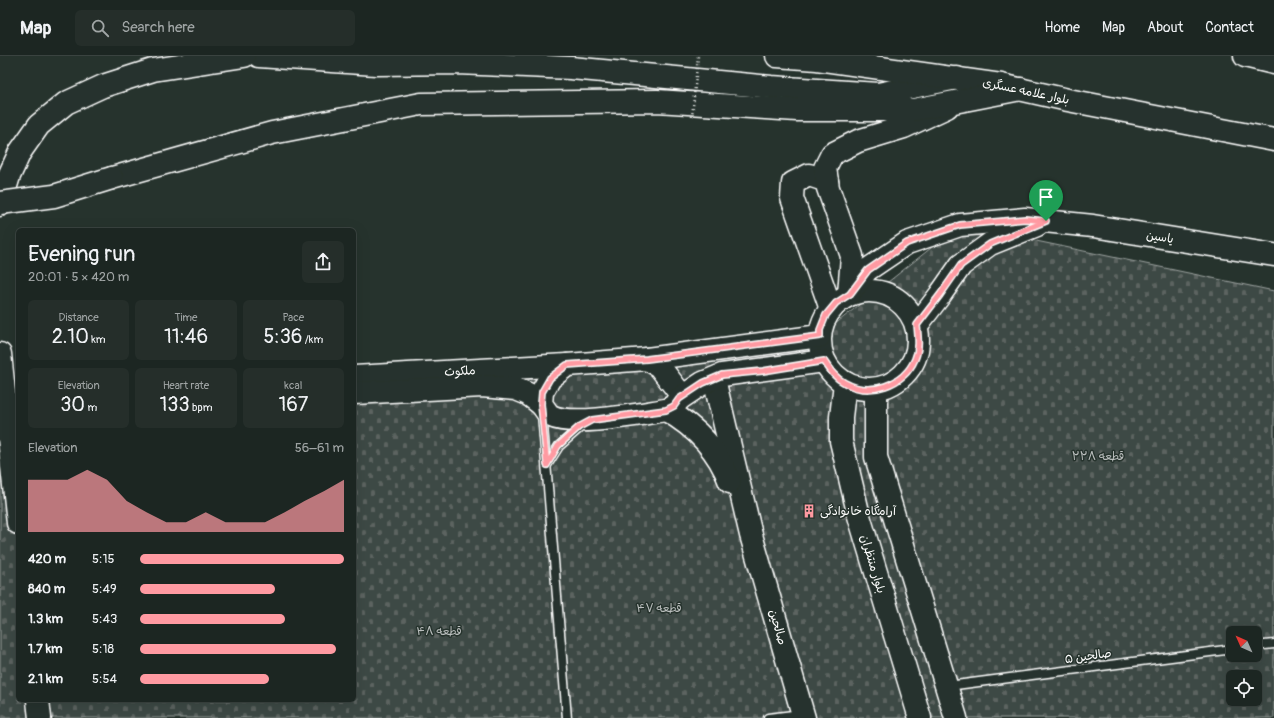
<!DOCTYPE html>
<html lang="en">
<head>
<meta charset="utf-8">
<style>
	body { margin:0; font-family:Pangolin,"Playpen Sans Arabic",sans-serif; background:#252e2a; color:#f1f3f6; height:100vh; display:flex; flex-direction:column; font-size:15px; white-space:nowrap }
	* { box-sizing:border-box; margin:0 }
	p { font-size:13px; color:#a0a5a5 }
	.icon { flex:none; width:22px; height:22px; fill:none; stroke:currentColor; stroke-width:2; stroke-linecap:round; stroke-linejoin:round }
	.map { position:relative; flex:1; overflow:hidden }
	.side { position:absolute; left:16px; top:172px; width:340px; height:474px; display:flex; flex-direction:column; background:#1c2622; border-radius:6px; box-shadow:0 4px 16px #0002,0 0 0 1px #3a4340 }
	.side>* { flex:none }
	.needle { width:26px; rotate:315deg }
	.fabs { position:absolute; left:1226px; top:570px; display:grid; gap:8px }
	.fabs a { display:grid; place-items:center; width:36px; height:36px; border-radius:6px; background:#1c2622; box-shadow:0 4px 16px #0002,0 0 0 1px #3a4340; font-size:20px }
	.pin { position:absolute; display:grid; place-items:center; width:34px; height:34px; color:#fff; margin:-41px -17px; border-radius:50% 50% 50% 0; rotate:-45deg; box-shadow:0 0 4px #0007 }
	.pin .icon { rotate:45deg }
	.round { display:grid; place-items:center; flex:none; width:42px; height:42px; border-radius:6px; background:#252e2a }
	.summary { display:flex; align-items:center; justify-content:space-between; height:68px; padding:0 12px }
	h1 { font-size:22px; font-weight:600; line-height:30px }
	.stats { display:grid; grid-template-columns:repeat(3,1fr); gap:6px; height:68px; padding:4px 12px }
	.stats div { display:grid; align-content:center; border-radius:6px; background:#252e2a; text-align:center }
	.stats b { font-size:20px; font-weight:600 }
	.stats small { font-size:11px; font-weight:400 }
	.stats p { font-size:11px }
	.chart { height:112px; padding:8px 12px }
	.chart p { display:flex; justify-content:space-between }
	.chart svg { width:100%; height:72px; margin-top:4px; fill:#ff9aa2; opacity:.7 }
	ul { padding:0 12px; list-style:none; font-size:13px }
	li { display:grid; grid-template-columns:64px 48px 1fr; align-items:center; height:30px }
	li i { height:10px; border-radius:5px; background:#ff9aa2 }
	header { display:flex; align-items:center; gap:24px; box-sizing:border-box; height:56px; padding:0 20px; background:#1c2622; border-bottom:1px solid #3a4340 }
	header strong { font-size:19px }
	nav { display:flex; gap:22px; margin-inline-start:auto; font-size:14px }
	.search { width:280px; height:36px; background:#252e2a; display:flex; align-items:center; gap:10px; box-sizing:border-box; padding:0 14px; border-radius:6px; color:#a0a5a5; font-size:15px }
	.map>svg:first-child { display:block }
	.cemetery { fill:url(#cemetery-stones); stroke:#9ea4a2; fill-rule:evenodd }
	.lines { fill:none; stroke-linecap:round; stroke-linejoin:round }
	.lane-casing { stroke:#fff; stroke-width:11 }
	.secondary-casing { stroke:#fff; stroke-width:25 }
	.highway-casing { stroke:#fff; stroke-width:25 }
	.lane { stroke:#26332d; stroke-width:8 }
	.secondary { stroke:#26332d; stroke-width:22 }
	.highway { stroke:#26332d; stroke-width:22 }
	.highway-bridge-casing { stroke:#fff; stroke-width:25; stroke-linecap:butt }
	.path-bridge { stroke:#fff; stroke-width:2.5; stroke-dasharray:1 3; stroke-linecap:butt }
	.highway-bridge { stroke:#26332d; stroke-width:22 }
	.route-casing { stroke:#fff; stroke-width:8 }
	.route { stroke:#ff9aa2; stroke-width:5 }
	.labels { text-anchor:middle; stroke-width:3; stroke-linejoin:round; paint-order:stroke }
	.street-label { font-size:12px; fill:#fff; stroke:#26332d }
	.park-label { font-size:12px; fill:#bbbfbe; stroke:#26332d }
	.poi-label { font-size:12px; fill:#fff; stroke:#26332d; text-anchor:start }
</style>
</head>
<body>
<header>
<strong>Map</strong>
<div class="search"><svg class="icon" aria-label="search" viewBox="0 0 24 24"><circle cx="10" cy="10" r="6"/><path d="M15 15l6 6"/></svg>Search here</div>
<nav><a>Home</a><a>Map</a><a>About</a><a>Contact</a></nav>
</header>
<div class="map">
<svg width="1274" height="662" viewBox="0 0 1274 662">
	<defs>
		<pattern id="cemetery-stones" width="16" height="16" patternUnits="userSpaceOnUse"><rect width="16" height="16" fill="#3e4944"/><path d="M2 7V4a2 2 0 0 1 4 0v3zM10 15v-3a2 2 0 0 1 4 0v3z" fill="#5b6460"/></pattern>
	</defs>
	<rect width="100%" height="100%" fill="#26332d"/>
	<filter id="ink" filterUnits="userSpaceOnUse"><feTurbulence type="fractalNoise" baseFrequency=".025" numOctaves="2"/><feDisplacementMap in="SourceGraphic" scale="8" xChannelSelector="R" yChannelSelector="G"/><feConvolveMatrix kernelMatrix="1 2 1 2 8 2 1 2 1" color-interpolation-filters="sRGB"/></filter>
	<g filter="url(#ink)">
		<path class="cemetery" d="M960 169 1274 235V662H0V338L18 337V644H354V313L820 280ZM1233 577H1255V599H1233ZM1233 621H1255V643H1233Z"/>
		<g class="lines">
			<g class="lane-casing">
				<g id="lane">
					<polyline points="542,358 567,662"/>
					<polyline points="547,409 559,390 583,369"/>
					<polyline points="1255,590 1274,588"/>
					<polyline points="948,630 1233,593"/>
					<polyline points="768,662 802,658"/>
				</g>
			</g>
			<g class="secondary-casing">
				<g id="secondary">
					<polyline points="827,125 809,119 793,127 792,142 831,253"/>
					<circle cx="869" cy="284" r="49"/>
					<polyline points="849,238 867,214 907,187 960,169 1025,163 1093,170 1274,199"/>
					<polyline points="849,238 852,200 828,132 825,112 832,98 858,85 904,71 947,51"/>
					<polyline points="917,269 940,239 961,209 990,188 1037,169"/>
					<polyline points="0,298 18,467"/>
					<path d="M647 303 659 310 679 336V343L674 350 666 354C639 358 573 371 551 360 547 358 544 351 541 348L542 336 550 322 567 309Z"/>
					<polyline points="647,303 820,280"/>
					<polyline points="354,321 567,309"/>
					<polyline points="714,323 751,479 804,662"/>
					<polyline points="845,327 841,361 841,385 859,460 920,662"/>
					<polyline points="876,333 876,401 956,662"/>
					<polyline points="354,337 482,330 516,333 528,338 541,348"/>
					<polyline points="679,343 703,327 722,319 824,305"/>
					<path d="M666 354C696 371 718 393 730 426"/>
					<polyline points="38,644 40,662"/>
				</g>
			</g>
			<g class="highway-casing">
				<g id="highway">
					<polyline points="259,0 376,8 458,7 571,12 771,31 878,38 957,22"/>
					<polyline points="777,0 817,3 1001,29 1068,44 1274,84"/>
					<polyline points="1245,0 1274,7"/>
					<polyline points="112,122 272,77 421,48 657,45 797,54 913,54 1021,33"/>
					<polyline points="0,149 9,120 20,96 39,69 66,47 103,30 153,14 244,0"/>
				</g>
			</g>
			<use href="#lane" class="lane"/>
			<use href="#secondary" class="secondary"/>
			<use href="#highway" class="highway"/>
			<g class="highway-bridge-casing">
				<polyline id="highway-bridge" points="0,147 54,140 112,122"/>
			</g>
			<polyline class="path-bridge" points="692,61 698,0"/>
			<use href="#highway-bridge" class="highway-bridge"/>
		</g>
	</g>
	<g class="lines" filter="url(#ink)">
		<g class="route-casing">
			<path id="route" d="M1025 163 1046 165 990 188 961 209 940 239 917 269C918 280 920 292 915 303 904 329 870 341 845 327 835 322 830 314 824 305L763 315 722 319 703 327 679 343 674 350 666 354 592 364 579 371 558 390 547 409 541 348 542 336 550 322 567 309 647 303 820 280V274L826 259 836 247 850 238 868 214 907 187 960 169Z"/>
		</g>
		<use href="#route" class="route"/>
	</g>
	<defs>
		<g id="building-bare" transform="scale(1.08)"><path d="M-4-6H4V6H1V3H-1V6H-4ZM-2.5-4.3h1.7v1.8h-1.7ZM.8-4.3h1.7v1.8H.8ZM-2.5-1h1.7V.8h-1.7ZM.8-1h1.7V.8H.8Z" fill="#ff9aa2" stroke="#26332d" stroke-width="2.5" paint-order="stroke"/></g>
	</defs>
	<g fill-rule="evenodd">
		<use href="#building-bare" x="809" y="455"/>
	</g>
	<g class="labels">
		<g class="street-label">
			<text transform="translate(1026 35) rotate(12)" y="4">بلوار علامه عسگری</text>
			<text transform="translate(1160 181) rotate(9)" y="4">یاسین</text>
			<text transform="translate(460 315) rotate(-3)" y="4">ملکوت</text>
			<text transform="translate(873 508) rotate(73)" y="4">بلوار منتظران</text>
			<text transform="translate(778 571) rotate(74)" y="4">صالحین</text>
			<text transform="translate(1088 600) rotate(-8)" y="4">صالحین ۵</text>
		</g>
		<g class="park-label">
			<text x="1098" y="404">قطعه ۲۲۸</text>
			<text x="659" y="556">قطعه ۴۷</text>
			<text x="439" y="579">قطعه ۴۸</text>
		</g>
		<g class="poi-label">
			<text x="820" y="459">آرامگاه خانوادگی</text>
		</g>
	</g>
</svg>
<div class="fabs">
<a><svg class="needle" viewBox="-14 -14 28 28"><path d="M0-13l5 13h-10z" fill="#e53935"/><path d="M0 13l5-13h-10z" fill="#a0a5a5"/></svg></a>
<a><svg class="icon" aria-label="locate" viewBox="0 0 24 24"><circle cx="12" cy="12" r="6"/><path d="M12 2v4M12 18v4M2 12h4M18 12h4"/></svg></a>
</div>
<div class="pin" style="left:1046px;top:165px;background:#1e9e55"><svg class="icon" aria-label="arrive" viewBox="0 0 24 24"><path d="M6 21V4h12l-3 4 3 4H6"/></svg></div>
<section class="side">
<div class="summary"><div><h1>Evening run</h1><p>20:01 · 5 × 420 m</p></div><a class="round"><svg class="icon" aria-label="share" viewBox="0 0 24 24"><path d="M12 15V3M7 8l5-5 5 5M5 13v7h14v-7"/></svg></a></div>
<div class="stats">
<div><p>Distance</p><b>2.10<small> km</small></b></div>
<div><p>Time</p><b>11:46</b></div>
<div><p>Pace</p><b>5:36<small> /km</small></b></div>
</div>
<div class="stats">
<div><p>Elevation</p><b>30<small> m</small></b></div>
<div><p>Heart rate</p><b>133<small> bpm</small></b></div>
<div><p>kcal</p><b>167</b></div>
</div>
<div class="chart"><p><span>Elevation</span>56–61 m</p>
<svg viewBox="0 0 160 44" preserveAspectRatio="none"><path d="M0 44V12L10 12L20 12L30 6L40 12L50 25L60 32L70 38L80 38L90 32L100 38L110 38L120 38L130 32L140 25L150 19L160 12V44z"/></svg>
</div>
<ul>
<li><b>420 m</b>5:15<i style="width:100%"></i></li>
<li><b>840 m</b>5:49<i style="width:66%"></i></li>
<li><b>1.3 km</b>5:43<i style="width:71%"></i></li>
<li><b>1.7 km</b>5:18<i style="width:96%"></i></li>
<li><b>2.1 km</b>5:54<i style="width:63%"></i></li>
</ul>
</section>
</div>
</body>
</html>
